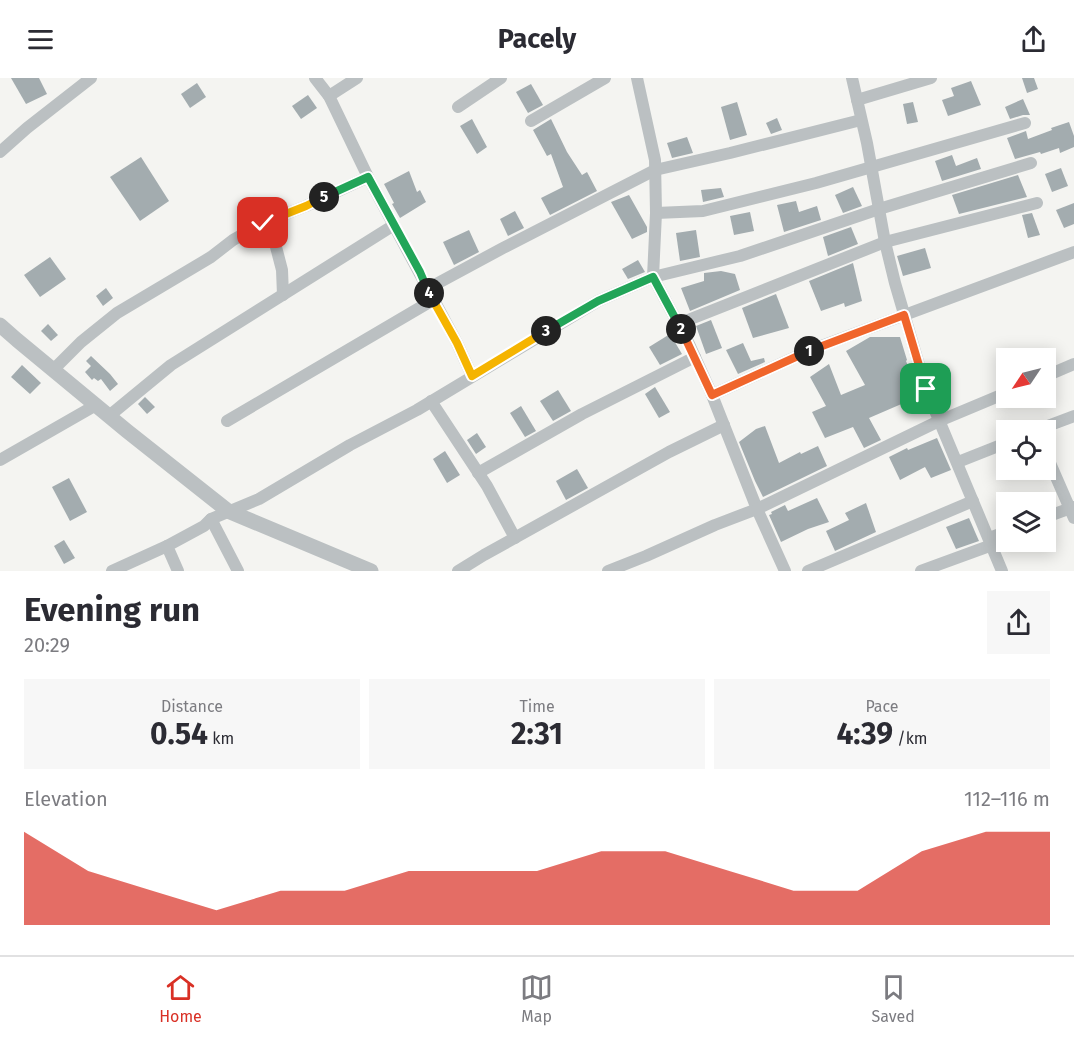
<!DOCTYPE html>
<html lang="en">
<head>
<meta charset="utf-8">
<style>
	body { margin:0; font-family:"Fira Sans",sans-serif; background:#f7f7f7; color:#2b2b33; height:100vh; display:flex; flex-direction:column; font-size:22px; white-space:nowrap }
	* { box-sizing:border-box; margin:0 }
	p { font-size:20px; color:#7c7c81 }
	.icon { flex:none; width:33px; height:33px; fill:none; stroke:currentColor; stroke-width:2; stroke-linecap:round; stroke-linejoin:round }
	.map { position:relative; height:493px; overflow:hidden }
	.details { display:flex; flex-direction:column; background:#fff; flex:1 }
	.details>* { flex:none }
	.needle { width:39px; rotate:235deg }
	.buttons { position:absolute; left:996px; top:270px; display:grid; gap:12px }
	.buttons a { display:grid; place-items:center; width:60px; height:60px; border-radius:0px; background:#fff; box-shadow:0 3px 15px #0003; font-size:30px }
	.pin { position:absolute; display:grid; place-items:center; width:51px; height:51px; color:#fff; margin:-26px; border-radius:12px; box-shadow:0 3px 9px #0006 }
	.km { position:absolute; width:30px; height:30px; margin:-15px; border-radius:50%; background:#222; color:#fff; font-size:16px; line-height:30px; text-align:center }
	.round { display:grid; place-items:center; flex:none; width:63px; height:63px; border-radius:0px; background:#f7f7f7 }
	.overview { display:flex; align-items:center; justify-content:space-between; height:102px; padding:0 24px }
	h1 { font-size:33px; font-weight:700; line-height:45px }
	.stats { display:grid; grid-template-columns:repeat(3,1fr); gap:9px; height:102px; padding:6px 24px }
	.stats div { display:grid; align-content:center; border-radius:0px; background:#f7f7f7; text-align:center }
	.stats b { font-size:30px; font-weight:700 }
	.stats small { font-size:16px; font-weight:400 }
	.stats p { font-size:16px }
	.chart { height:168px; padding:12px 24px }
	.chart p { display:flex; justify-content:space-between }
	.chart svg { width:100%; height:108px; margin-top:6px; fill:#d93025; opacity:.7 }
	header { display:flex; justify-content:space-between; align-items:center; height:78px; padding:0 24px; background:#fff; font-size:27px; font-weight:700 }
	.tabs { display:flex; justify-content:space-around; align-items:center; height:84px; border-top:2px solid #e1e1e2; background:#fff; font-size:16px; color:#7c7c81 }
	.tabs a { display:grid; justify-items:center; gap:3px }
	.tabs .selected { color:#d93025 }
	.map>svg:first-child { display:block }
	.building { fill:#a3acaf }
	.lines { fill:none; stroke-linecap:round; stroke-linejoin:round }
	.minor { stroke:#bbc0c2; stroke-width:12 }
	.tertiary { stroke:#bbc0c2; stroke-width:15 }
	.split-1-casing { stroke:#fff; stroke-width:12 }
	.split-2-casing { stroke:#fff; stroke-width:12 }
	.split-3-casing { stroke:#fff; stroke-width:12 }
	.split-4-casing { stroke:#fff; stroke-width:12 }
	.split-5-casing { stroke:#fff; stroke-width:12 }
	.split-6-casing { stroke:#fff; stroke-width:12 }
	.split-1 { stroke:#f0652b; stroke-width:8 }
	.split-2 { stroke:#f0652b; stroke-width:8 }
	.split-3 { stroke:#22a559; stroke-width:8 }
	.split-4 { stroke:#f5b400; stroke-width:8 }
	.split-5 { stroke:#22a559; stroke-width:8 }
	.split-6 { stroke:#f5b400; stroke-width:8 }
</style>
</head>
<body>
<header><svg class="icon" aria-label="menu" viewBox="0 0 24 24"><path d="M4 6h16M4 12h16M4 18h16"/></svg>Pacely<svg class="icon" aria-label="share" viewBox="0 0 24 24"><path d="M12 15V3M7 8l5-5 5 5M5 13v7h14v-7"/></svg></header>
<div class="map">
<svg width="1074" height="493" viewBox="0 0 1074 493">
	<rect width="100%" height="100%" fill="#f4f4f1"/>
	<g class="building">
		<polygon points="11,0 39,0 47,16 26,26"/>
		<polygon points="1022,0 1034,0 1038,11 1027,15"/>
		<polygon points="971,3 981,27 948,38 942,22 954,18 951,10"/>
		<polygon points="197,5 206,19 190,30 181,16"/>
		<polygon points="531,6 543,27 528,35 516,14"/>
		<polygon points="308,17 317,30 301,41 292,28"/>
		<polygon points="1023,21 1030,37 1023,37 1010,41 1005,29"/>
		<polygon points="737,24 747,57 730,62 721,29"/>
		<polygon points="913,24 918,44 907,46 903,26"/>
		<polygon points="777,40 782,52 771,56 766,45"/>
		<polygon points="472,41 487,69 477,76 460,48"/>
		<polygon points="551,41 567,74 582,97 587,94 597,113 550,137 541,120 563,109 551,76 547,78 533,52"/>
		<polygon points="1069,44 1074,58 1074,69 1060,75 1059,70 1041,76 1040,74 1015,81 1007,60 1026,53 1028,61 1052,52 1051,50"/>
		<polygon points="687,59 693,75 672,80 667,65"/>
		<polygon points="952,77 956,88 977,80 981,91 942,103 935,83"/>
		<polygon points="141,79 169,123 140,143 110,99"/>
		<polygon points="1061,90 1068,108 1052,114 1045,96"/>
		<polygon points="409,93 417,114 420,112 426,124 400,140 392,126 394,125 384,106"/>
		<polygon points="1018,97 1027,119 959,136 952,117"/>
		<polygon points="853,109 862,128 843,135 835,117"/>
		<polygon points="721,110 724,119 703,124 701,112"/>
		<polygon points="629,117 647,149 647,154 632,161 611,124"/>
		<polygon points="796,123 799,134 817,128 821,142 784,154 777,127"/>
		<polygon points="1074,125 1074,146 1064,150 1056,132"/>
		<polygon points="515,133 524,150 508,158 500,141"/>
		<polygon points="750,134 754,153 734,157 730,138"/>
		<polygon points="1032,135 1040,157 1028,160 1022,137"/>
		<polygon points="851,149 858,166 828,178 823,159"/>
		<polygon points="469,152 479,174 454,187 443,164"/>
		<polygon points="696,152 700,179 680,183 676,155"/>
		<polygon points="925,170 931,190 903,198 897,178"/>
		<polygon points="50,179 66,201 40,219 24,197"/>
		<polygon points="638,182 645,194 628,201 622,191"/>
		<polygon points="853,185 862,223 845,229 844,225 821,233 809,203"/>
		<polygon points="721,193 735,196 740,212 690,233 681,210 704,203 704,195"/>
		<polygon points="106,210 113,220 103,228 96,218"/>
		<polygon points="776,216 789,250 753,260 742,230"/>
		<polygon points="711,242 722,270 706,276 696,248"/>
		<polygon points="48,246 58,257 51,263 41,253"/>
		<polygon points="670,256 682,276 660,287 649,269"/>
		<polygon points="870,259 900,259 907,282 906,283 920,318 869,340 881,362 864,370 853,349 825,360 812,334 826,328 810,299 829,286 841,317 865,307 846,273"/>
		<polygon points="743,265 751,283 764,280 765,284 738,296 726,272"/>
		<polygon points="91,278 110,296 118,306 110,313 101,301 98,303 94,300 92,302 85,294 91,288 86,283"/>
		<polygon points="22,287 41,305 30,316 11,299"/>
		<polygon points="655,309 670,334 659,340 645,316"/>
		<polygon points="558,312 571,333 553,343 540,323"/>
		<polygon points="145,319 155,329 147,336 138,326"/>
		<polygon points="521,328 536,353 525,359 510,335"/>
		<polygon points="765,348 779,385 800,374 801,376 818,368 827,388 763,419 755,403 739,364 756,351"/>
		<polygon points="477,355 486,369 476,376 467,362"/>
		<polygon points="937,360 951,392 931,400 925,389 900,402 889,379 907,370 908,372"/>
		<polygon points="445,373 460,397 447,405 433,381"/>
		<polygon points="577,391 588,410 566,422 556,403"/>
		<polygon points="69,400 87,434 70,443 52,409"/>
		<polygon points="817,420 829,444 808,451 781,464 769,437 772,436 771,434 785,427 788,433"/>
		<polygon points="866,425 876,454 835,473 826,453 849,442 845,435"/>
		<polygon points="969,440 979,463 956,471 946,449"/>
		<polygon points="64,462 75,480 64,486 54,468"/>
	</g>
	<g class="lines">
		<g class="minor">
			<polyline points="315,0 329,18 368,99 457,265 472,298"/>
			<polyline points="852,0 867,65 885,164 895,205 926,311 1002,493"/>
			<polyline points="329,18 357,0"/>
			<polyline points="857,22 931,0"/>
			<polyline points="458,29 501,0"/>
			<polyline points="531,43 605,0"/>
			<polyline points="0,74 27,50 91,0"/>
			<polyline points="656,135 703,133 816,105 1025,45"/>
			<polyline points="269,142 282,192 283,217"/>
			<polyline points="427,211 503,170 655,92 730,75 861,42"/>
			<polyline points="678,246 885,164 1037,125"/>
			<polyline points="53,292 81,264 117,235 211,179 233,162 263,145 306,128 368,99"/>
			<polyline points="1046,298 1074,286"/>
			<polyline points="712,317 689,266 653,199 740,178 879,131 1031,85"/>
			<polyline points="431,323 487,408 515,460"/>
			<polyline points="109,338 171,287 394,147"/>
			<polyline points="227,343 433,222"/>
			<polyline points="1037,352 1074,338"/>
			<polyline points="1046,376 1074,440"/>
			<polyline points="0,382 96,327"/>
			<polyline points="958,384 1006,365"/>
			<polyline points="478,395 582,336 695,279"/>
			<polyline points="1046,439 1074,429"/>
			<polyline points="211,441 238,493"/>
			<polyline points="989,460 1006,454"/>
			<polyline points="112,493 167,468"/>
			<polyline points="178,493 167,468 204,448 211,441 259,421 350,367 417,332 598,223 653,199 656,135 655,82 637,0"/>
			<polyline points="458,493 484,477 669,374 724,347"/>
			<polyline points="608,493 646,478 715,447 757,431 712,317 813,271 1074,174"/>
			<polyline points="785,493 757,431 939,343 1006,315"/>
			<polyline points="808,493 973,423"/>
			<polyline points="921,493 992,467"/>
		</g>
		<polyline class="tertiary" points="0,247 17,262 127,353 228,433 371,493"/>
	</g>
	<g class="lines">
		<g class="split-1-casing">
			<polyline id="split-1" points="809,273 904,237 926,311"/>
		</g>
		<g class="split-2-casing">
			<polyline id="split-2" points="681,251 712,317 809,273"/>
		</g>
		<g class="split-3-casing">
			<polyline id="split-3" points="546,253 598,223 653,199 681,251"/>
		</g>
		<g class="split-4-casing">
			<polyline id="split-4" points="429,215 457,265 472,298 546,253"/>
		</g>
		<g class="split-5-casing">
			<polyline id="split-5" points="324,119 368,99 420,194 429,215"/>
		</g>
		<g class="split-6-casing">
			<polyline id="split-6" points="263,145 306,128 324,119"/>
		</g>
		<use href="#split-1" class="split-1"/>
		<use href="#split-2" class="split-2"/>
		<use href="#split-3" class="split-3"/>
		<use href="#split-4" class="split-4"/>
		<use href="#split-5" class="split-5"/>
		<use href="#split-6" class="split-6"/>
	</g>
</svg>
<div class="buttons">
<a><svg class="needle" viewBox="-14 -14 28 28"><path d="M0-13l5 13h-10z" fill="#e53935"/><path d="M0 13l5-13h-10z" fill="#7c7c81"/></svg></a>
<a><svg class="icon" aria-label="locate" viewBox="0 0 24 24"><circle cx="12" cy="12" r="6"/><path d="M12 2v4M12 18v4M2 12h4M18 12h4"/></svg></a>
<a><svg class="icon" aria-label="layers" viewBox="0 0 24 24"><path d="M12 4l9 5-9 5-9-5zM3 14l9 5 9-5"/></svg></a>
</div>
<div class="pin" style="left:926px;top:311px;background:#1e9e55"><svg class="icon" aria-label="arrive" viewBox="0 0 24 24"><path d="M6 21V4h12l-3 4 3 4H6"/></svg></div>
<div class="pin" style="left:263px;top:145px;background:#d93025"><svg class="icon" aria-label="check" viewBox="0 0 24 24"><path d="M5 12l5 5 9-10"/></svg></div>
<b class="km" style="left:809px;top:273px">1</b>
<b class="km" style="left:681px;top:251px">2</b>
<b class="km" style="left:546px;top:253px">3</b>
<b class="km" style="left:429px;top:215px">4</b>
<b class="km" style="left:324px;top:119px">5</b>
</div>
<section class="details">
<div class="overview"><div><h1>Evening run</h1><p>20:29</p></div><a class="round"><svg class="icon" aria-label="share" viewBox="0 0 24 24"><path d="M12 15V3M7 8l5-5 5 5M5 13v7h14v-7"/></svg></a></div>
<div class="stats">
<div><p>Distance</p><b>0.54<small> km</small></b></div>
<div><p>Time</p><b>2:31</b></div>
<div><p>Pace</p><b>4:39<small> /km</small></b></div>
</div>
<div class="chart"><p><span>Elevation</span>112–116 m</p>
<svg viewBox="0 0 160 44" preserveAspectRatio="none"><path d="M0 44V6L10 22L20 30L30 38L40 30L50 30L60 22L70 22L80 22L90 14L100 14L110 22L120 30L130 30L140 14L150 6L160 6V44z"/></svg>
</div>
</section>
<nav class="tabs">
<a class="selected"><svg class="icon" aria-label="home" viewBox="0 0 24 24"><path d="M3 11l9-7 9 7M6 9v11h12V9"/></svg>Home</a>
<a><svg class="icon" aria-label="map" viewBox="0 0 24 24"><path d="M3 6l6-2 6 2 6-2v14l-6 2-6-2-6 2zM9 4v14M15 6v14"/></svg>Map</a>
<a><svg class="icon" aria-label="saved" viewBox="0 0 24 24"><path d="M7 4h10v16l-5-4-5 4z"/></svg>Saved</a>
</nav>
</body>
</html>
